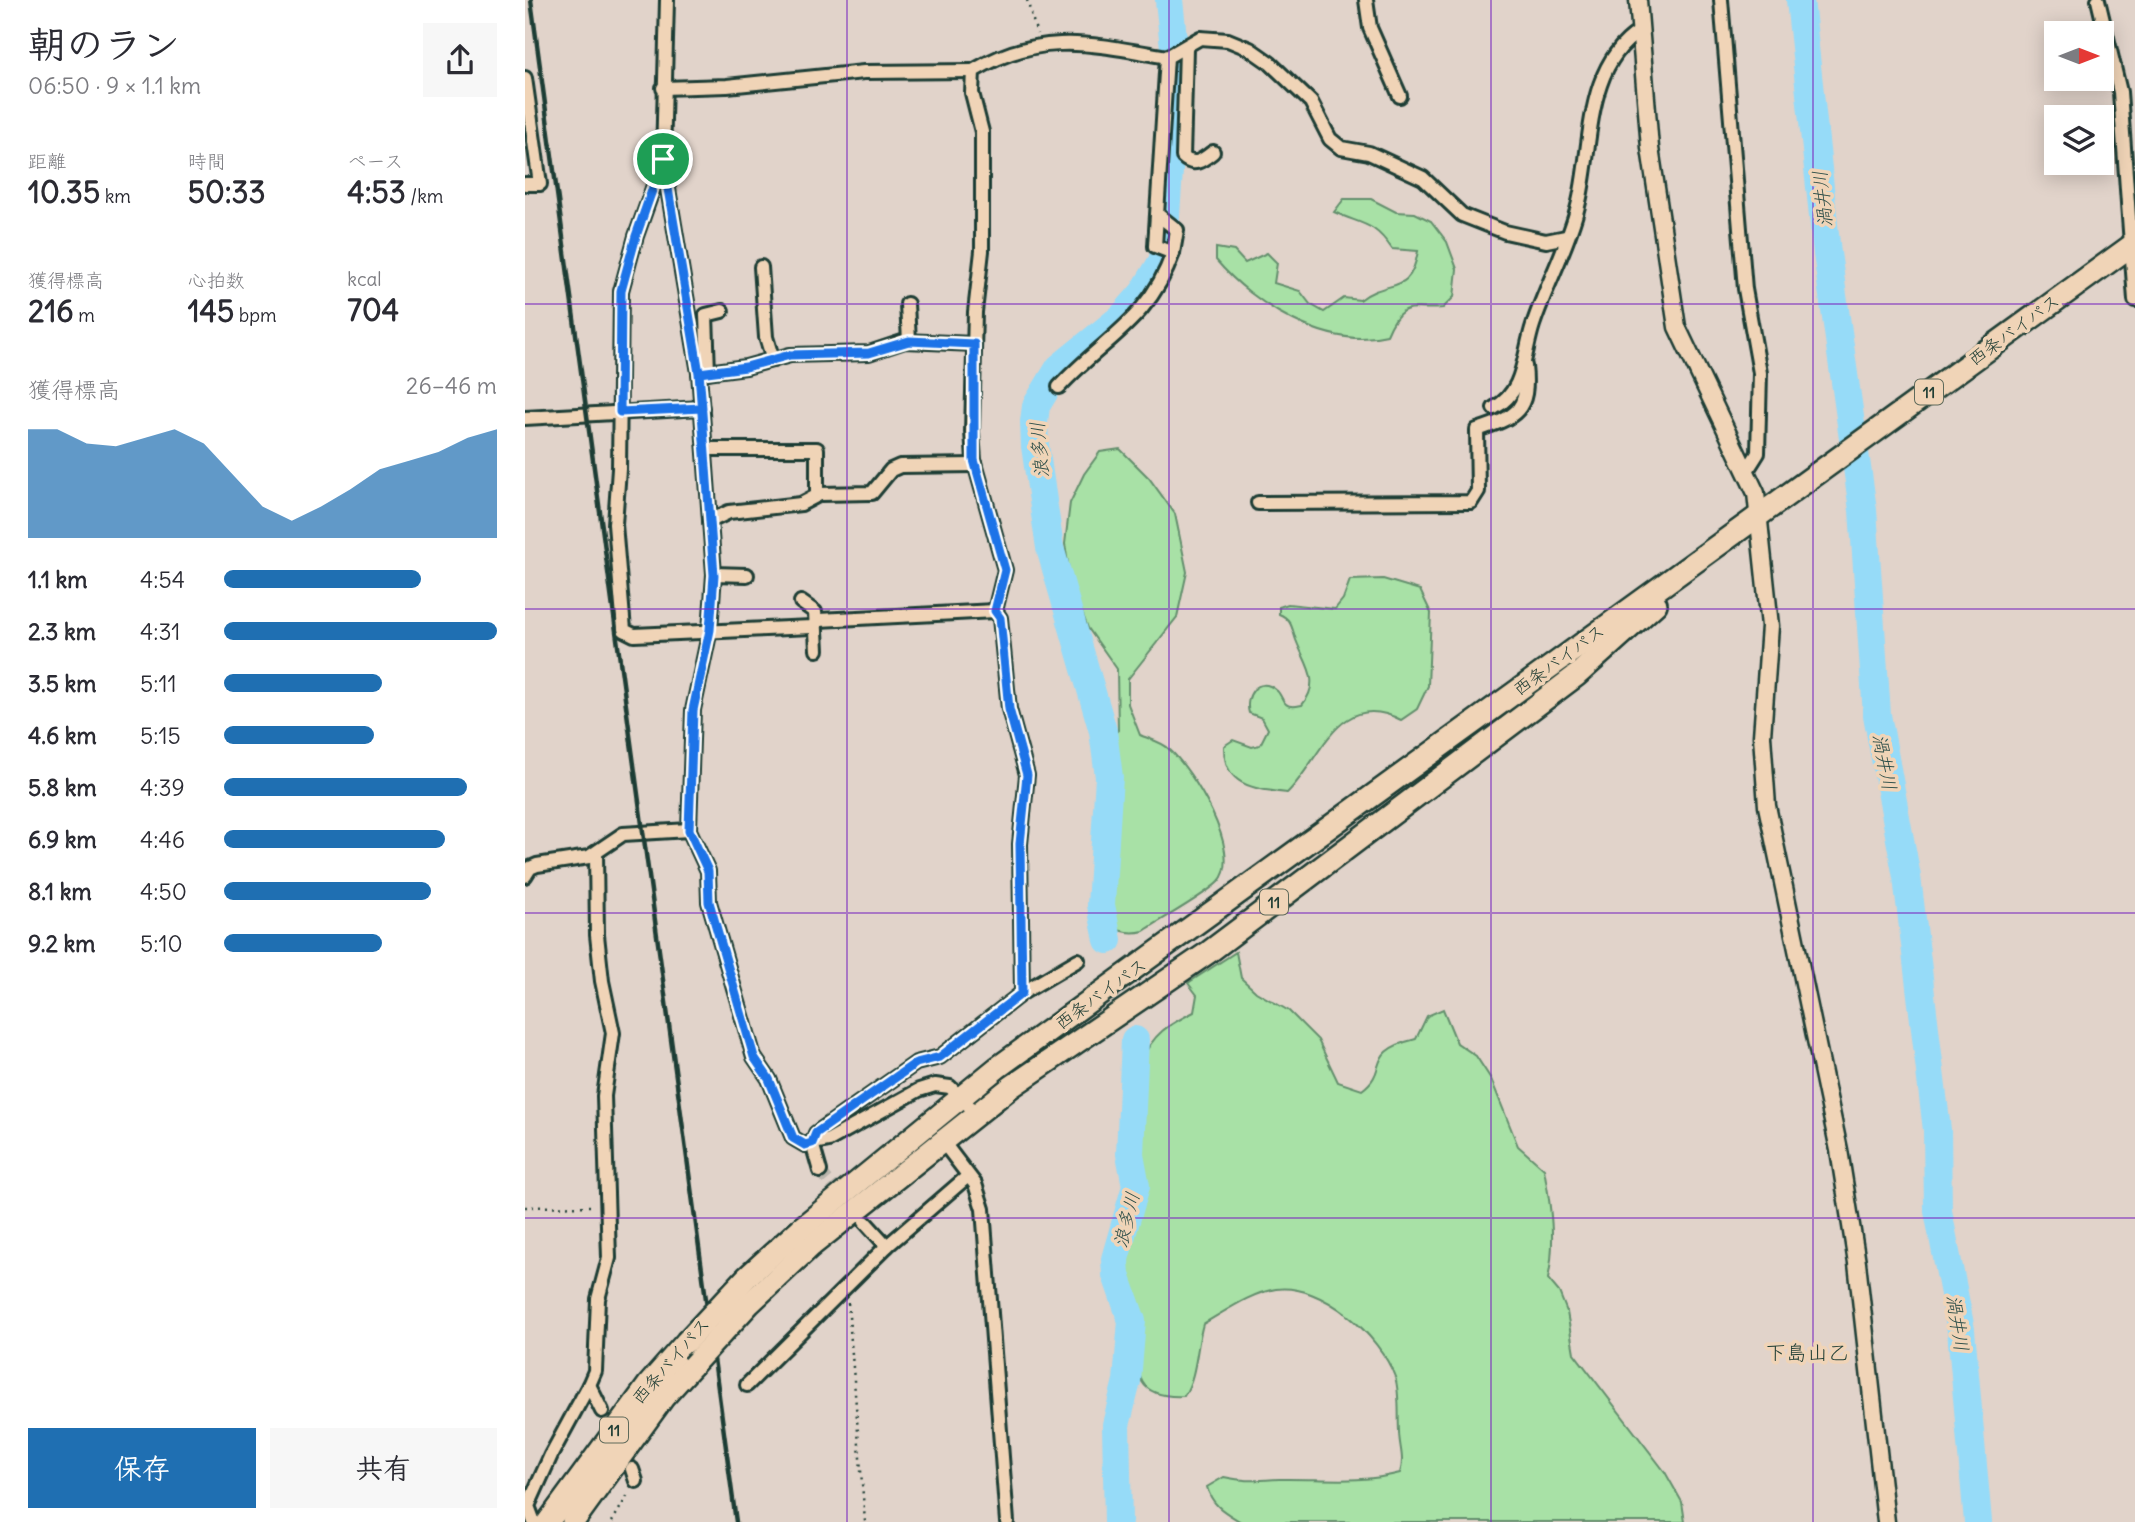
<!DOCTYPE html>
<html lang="ja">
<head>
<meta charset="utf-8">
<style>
	body { margin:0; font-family:Delius,"Klee One",sans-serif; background:#f7f7f7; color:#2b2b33; height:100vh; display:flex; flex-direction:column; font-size:26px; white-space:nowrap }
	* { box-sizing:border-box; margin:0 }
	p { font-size:23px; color:#7c7c81 }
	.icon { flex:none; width:38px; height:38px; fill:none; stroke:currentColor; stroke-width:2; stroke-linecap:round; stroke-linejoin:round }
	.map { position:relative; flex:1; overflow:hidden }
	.sheet { display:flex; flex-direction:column; background:#fff; width:525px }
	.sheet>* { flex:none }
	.needle { width:46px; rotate:90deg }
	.buttons { position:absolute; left:1519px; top:21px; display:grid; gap:14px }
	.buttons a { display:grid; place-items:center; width:70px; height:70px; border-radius:0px; background:#fff; box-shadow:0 4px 18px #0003; font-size:35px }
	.pin { position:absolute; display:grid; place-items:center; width:60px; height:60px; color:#fff; margin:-30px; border:4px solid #fff; border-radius:50%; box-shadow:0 2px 7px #0007 }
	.round { display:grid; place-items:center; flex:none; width:74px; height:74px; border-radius:0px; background:#f7f7f7 }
	.headline { display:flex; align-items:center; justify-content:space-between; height:119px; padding:0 28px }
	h1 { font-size:38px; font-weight:700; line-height:52px }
	.stats { display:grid; grid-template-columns:repeat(3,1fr); gap:10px; height:119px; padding:7px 28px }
	.stats div { display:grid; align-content:center }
	.stats b { font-size:30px; font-weight:700 }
	.stats small { font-size:19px; font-weight:400 }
	.stats p { font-size:19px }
	.chart { height:196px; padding:14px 28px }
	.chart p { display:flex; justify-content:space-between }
	.chart svg { width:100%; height:126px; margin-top:7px; fill:#1f6fb2; opacity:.7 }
	.button { display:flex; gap:14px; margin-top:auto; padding:14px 28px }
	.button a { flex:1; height:80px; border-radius:0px; background:#1f6fb2; color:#fff; font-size:28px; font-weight:700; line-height:80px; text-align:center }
	.button a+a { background:#f7f7f7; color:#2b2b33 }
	ul { padding:0 28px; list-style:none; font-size:23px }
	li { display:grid; grid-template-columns:112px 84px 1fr; align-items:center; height:52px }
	li i { height:18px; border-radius:9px; background:#1f6fb2 }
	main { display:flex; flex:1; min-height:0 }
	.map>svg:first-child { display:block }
	.green { fill:#a8e1a6; stroke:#648f6d; stroke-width:2 }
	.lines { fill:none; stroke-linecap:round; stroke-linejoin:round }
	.river { stroke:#96dbf8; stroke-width:28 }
	.minor-tunnel { stroke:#bab5ac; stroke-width:12; stroke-dasharray:12 6; stroke-linecap:butt }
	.minor-casing { stroke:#1f3d34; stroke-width:18 }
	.tertiary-casing { stroke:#1f3d34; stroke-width:21 }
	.trunk-casing { stroke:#1f3d34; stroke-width:26 }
	.path { stroke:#1f3d34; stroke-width:2.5; stroke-dasharray:2 5; stroke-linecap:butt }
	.minor { stroke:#f0d4b7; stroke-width:12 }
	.tertiary { stroke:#f0d4b7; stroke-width:16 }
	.trunk { stroke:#f0d4b7; stroke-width:21 }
	.rail { stroke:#1f3d34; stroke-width:4.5 }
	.trunk-bridge-casing { stroke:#1f3d34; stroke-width:26; stroke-linecap:butt }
	.trunk-bridge { stroke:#f0d4b7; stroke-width:21 }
	.route-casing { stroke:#fff; stroke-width:14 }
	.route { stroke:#1a73e8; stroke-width:9 }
	.grid { fill:none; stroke:#7b2cbf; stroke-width:2; stroke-opacity:0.55 }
	.labels { text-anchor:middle; stroke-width:7; stroke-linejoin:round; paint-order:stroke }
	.shield { fill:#f0d4b7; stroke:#5e6a5b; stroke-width:2 }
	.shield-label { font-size:16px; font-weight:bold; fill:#1f3d34 }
	.street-label { font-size:18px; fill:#1f3d34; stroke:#f0d4b7 }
	.water-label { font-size:19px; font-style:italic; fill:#2b4d48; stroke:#f0d4b7 }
	.quarter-label { font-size:21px; fill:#1f3d34; stroke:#f0d4b7 }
</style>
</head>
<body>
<main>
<section class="sheet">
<div class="headline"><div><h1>朝のラン</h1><p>06:50 · 9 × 1.1 km</p></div><a class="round"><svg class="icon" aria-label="share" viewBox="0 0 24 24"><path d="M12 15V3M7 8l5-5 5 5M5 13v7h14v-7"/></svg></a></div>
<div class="stats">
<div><p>距離</p><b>10.35<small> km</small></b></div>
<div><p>時間</p><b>50:33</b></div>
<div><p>ペース</p><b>4:53<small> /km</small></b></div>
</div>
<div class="stats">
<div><p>獲得標高</p><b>216<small> m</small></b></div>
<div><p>心拍数</p><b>145<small> bpm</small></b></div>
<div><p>kcal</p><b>704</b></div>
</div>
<div class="chart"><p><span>獲得標高</span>26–46 m</p>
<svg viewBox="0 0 160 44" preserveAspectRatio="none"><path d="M0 44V6L10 6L20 11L30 12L40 9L50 6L60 11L70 22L80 33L90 38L100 33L110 27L120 20L130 17L140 14L150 9L160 6V44z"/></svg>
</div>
<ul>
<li><b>1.1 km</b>4:54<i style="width:72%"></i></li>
<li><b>2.3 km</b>4:31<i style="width:100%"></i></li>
<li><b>3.5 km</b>5:11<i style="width:58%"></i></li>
<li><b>4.6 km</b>5:15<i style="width:55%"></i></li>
<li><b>5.8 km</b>4:39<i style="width:89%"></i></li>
<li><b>6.9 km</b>4:46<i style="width:81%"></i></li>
<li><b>8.1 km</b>4:50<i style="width:76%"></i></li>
<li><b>9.2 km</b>5:10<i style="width:58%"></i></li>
</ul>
<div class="button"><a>保存</a><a>共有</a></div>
</section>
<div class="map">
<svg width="1610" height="1522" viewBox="0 0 1610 1522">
	<rect width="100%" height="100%" fill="#e1d3ca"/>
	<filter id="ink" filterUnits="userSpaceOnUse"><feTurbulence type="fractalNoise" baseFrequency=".0143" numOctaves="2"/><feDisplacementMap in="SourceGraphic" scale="14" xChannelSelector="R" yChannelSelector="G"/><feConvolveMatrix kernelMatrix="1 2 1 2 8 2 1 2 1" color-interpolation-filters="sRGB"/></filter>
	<g filter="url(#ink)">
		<g class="green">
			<path d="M819 199H846L871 212 890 213 906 221 922 242 932 269 929 297 918 308C885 311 877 299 862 335 802 350 729 305 691 260V248L709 251 720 263 742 253 752 263 749 283 775 291 785 304 799 312 819 298 835 300C864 277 885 298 893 251L867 249C848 221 837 225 809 212Z"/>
			<path d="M595 449 624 478 650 514 662 572 652 617 603 679V704L615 735C624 739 637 742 644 749 667 769 719 853 694 881 684 893 635 920 619 931 600 936 587 928 571 919L567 904 576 781 573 750 593 730 592 669 563 628 546 583 540 544 545 503 559 474 575 452Z"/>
			<path d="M858 579 895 590 906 613 903 686 892 709 876 720C813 688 796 760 762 793 729 789 698 786 699 746L708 740 727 747 735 745 743 729 737 718 724 713C719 696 733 675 751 690 756 693 756 700 761 704 765 708 772 706 777 705 797 681 780 664 771 640 767 629 767 619 754 614V607L763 604 810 609 818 599 825 580Z"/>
			<path d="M711 952 716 978 731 992 764 1011 793 1040 813 1082 837 1090C866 1069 837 1052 891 1039L902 1016 918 1009 932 1043 951 1056 966 1079 993 1146 1019 1169C1026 1207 1031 1241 1023 1279L1034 1292 1042 1312 1049 1353 1140 1472 1157 1502 1160 1522H716C700 1512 687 1506 682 1487L699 1477C724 1482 730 1480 754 1479 796 1478 834 1484 875 1473 880 1457 874 1447 874 1431 873 1414 875 1393 870 1377 855 1336 798 1283 751 1289 725 1293 701 1311 678 1324 671 1348 672 1376 659 1396 595 1399 618 1356 614 1317 611 1291 593 1274 598 1245 601 1225 617 1206 616 1184 616 1173 611 1163 611 1152 610 1130 608 1082 616 1062 628 1033 643 1025 669 1012L672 995 663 983Z"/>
		</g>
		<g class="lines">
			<g class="river">
				<polyline points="1275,0 1302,253 1338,510 1352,715 1382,877 1412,1130 1413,1211 1436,1330 1453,1522"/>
				<polyline points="583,940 576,905 584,777 578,731 525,548 510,446 509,422 511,406 534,368 597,317 618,293 638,260 651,66 644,0"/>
				<polyline points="593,1522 591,1425 602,1381 607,1321 591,1275 590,1259 611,1186 605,1154 610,1040"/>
			</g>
			<polyline class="minor-tunnel" points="295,1171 319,1199"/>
			<g class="minor-casing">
				<g id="minor">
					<polyline points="142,0 138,159 174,373 189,574 185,630 168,710 164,830 183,871 184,902 229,1057 244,1079 268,1138 280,1145 304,1140 394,1090 410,1085 425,1087 452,1114"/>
					<polyline points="841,0 845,28 875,96"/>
					<polyline points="1196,0 1220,289 1235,373 1233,453 1221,472"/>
					<polyline points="1573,0 1595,92 1610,300"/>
					<path d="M661 48 658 157C669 168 679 159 688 152"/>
					<polyline points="0,78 15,184 0,184"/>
					<polyline points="138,88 202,86 339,72 448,71"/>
					<polyline points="137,163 111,236 96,291 94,469 90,524 99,630 109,635 287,627 294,620 470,611"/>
					<polyline points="632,214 652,230 648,253 630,246 642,57 675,38 703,40 725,49 745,63 786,102 805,139 816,148 844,153 898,178 937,215 980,232 1021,241 1041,237"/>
					<polyline points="236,267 241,337 248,360"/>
					<polyline points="382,304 384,341"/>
					<polyline points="183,372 181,315 197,311"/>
					<polyline points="174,373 221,367 265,355 344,353 380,341 449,344"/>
					<path d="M534 387C579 338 624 321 648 253"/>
					<path d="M969 408C1000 392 998 355 1008 325 1021 285 1043 247 1053 206 1068 149 1058 67 1115 31"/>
					<polyline points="0,418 177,408"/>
					<polyline points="181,449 292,449 292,495"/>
					<path d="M733 503 946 502 953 491 952 430C991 417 1005 411 1000 366"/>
					<polyline points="185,521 204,512 276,504 295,494 347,493 366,470 375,466 451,465"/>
					<polyline points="189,574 222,575"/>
					<polyline points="276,602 290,612 292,650"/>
					<polyline points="0,876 5,868 12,865 64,857 98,834 164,830"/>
					<path d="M497 993 495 844 502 775 484 709 475 618 470 611 480 570 449 460 447 432 450 312 457 251V132L447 93 448 71C516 30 568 44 642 57"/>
					<polyline points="415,1138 450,1184 458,1209 482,1522"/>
					<polyline points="295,1171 287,1143 291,1133 391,1063 415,1057 497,993 553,960"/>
					<polyline points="340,1222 362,1246"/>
					<polyline points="64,1385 70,1371 73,1299 84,1258 79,1096 88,1033 77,981 72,935 71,853"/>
					<polyline points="222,1385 362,1246 443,1176"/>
					<polyline points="107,1469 111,1481"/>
					<polyline points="9,1522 3,1506 26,1455 64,1385 77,1411"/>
				</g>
			</g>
			<g class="tertiary-casing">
				<polyline id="tertiary" points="1113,0 1125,148 1152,327 1231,493 1245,626 1237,736 1242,806 1314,1150 1332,1263 1361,1522"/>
			</g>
			<g class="trunk-casing">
				<g id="trunk">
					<polyline points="275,1229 472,1068 1610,243"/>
					<polyline points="286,1246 486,1087 684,952 1052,675 1131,604"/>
					<polyline points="23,1522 124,1384 161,1342"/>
					<polyline points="48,1522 138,1398 167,1366"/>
				</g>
			</g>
			<g class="path">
				<polyline points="502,0 512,34"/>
				<polyline points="0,1207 70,1206"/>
				<polyline points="323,1303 340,1522"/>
				<polyline points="87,1522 104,1493"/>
			</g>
			<use href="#minor" class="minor"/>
			<use href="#tertiary" class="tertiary"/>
			<use href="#trunk" class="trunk"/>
			<polyline class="rail" points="6,0 211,1522"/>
			<g class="trunk-bridge-casing">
				<g id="trunk-bridge">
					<polyline points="161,1342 222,1277 275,1229"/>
					<polyline points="167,1366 225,1303 286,1246"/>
				</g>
			</g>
			<use href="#trunk-bridge" class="trunk-bridge"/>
		</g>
	</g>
	<g class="lines" filter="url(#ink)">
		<g class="route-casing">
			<polyline id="route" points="138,159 174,373 189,575 185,630 168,710 164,830 183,871 184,902 229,1057 244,1079 268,1138 280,1145 287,1143 291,1133 391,1063 415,1057 497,993 495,844 502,775 484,709 475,618 470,611 480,570 449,460 449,344 384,341 344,353 265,355 221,367 174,373 177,408 95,412 96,291 111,236 138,159"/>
		</g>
		<use href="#route" class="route"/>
	</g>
	<path class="grid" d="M322 0V1522M644 0V1522M966 0V1522M1288 0V1522M0 304H1610M0 609H1610M0 913H1610M0 1218H1610"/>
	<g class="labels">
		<g class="shield">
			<rect x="1390" y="379.5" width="28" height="25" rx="5"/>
			<rect x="735" y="889.5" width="28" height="25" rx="5"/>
			<rect x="75" y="1417.5" width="28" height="25" rx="5"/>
		</g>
		<g class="shield-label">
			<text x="1404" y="398">11</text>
			<text x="749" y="908">11</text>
			<text x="89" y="1436">11</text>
		</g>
		<g class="street-label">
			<text transform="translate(1489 330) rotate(-36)" y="6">西条バイパス</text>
			<text transform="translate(1034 660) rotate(-36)" y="6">西条バイパス</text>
			<text transform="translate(576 994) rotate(-36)" y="6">西条バイパス</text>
			<text transform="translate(146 1361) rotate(-49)" y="6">西条バイパス</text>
		</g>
		<g class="water-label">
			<text transform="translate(1297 199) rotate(-96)" y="7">渦井川</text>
			<text transform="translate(514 450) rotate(-95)" y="7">浪多川</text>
			<text transform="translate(1360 762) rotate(79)" y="7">渦井川</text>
			<text transform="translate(601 1220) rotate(-76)" y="7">浪多川</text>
			<text transform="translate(1433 1323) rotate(81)" y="7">渦井川</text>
		</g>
		<g class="quarter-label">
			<text x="1282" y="1360">下島山乙</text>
		</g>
	</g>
</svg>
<div class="buttons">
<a><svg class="needle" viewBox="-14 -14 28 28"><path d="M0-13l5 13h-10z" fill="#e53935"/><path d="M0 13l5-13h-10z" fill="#7c7c81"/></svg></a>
<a><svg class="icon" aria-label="layers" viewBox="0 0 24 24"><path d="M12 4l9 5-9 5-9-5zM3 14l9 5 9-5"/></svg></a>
</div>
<div class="pin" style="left:138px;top:159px;background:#1e9e55"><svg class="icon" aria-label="arrive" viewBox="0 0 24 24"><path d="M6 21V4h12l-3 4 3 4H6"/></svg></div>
</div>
</main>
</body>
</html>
